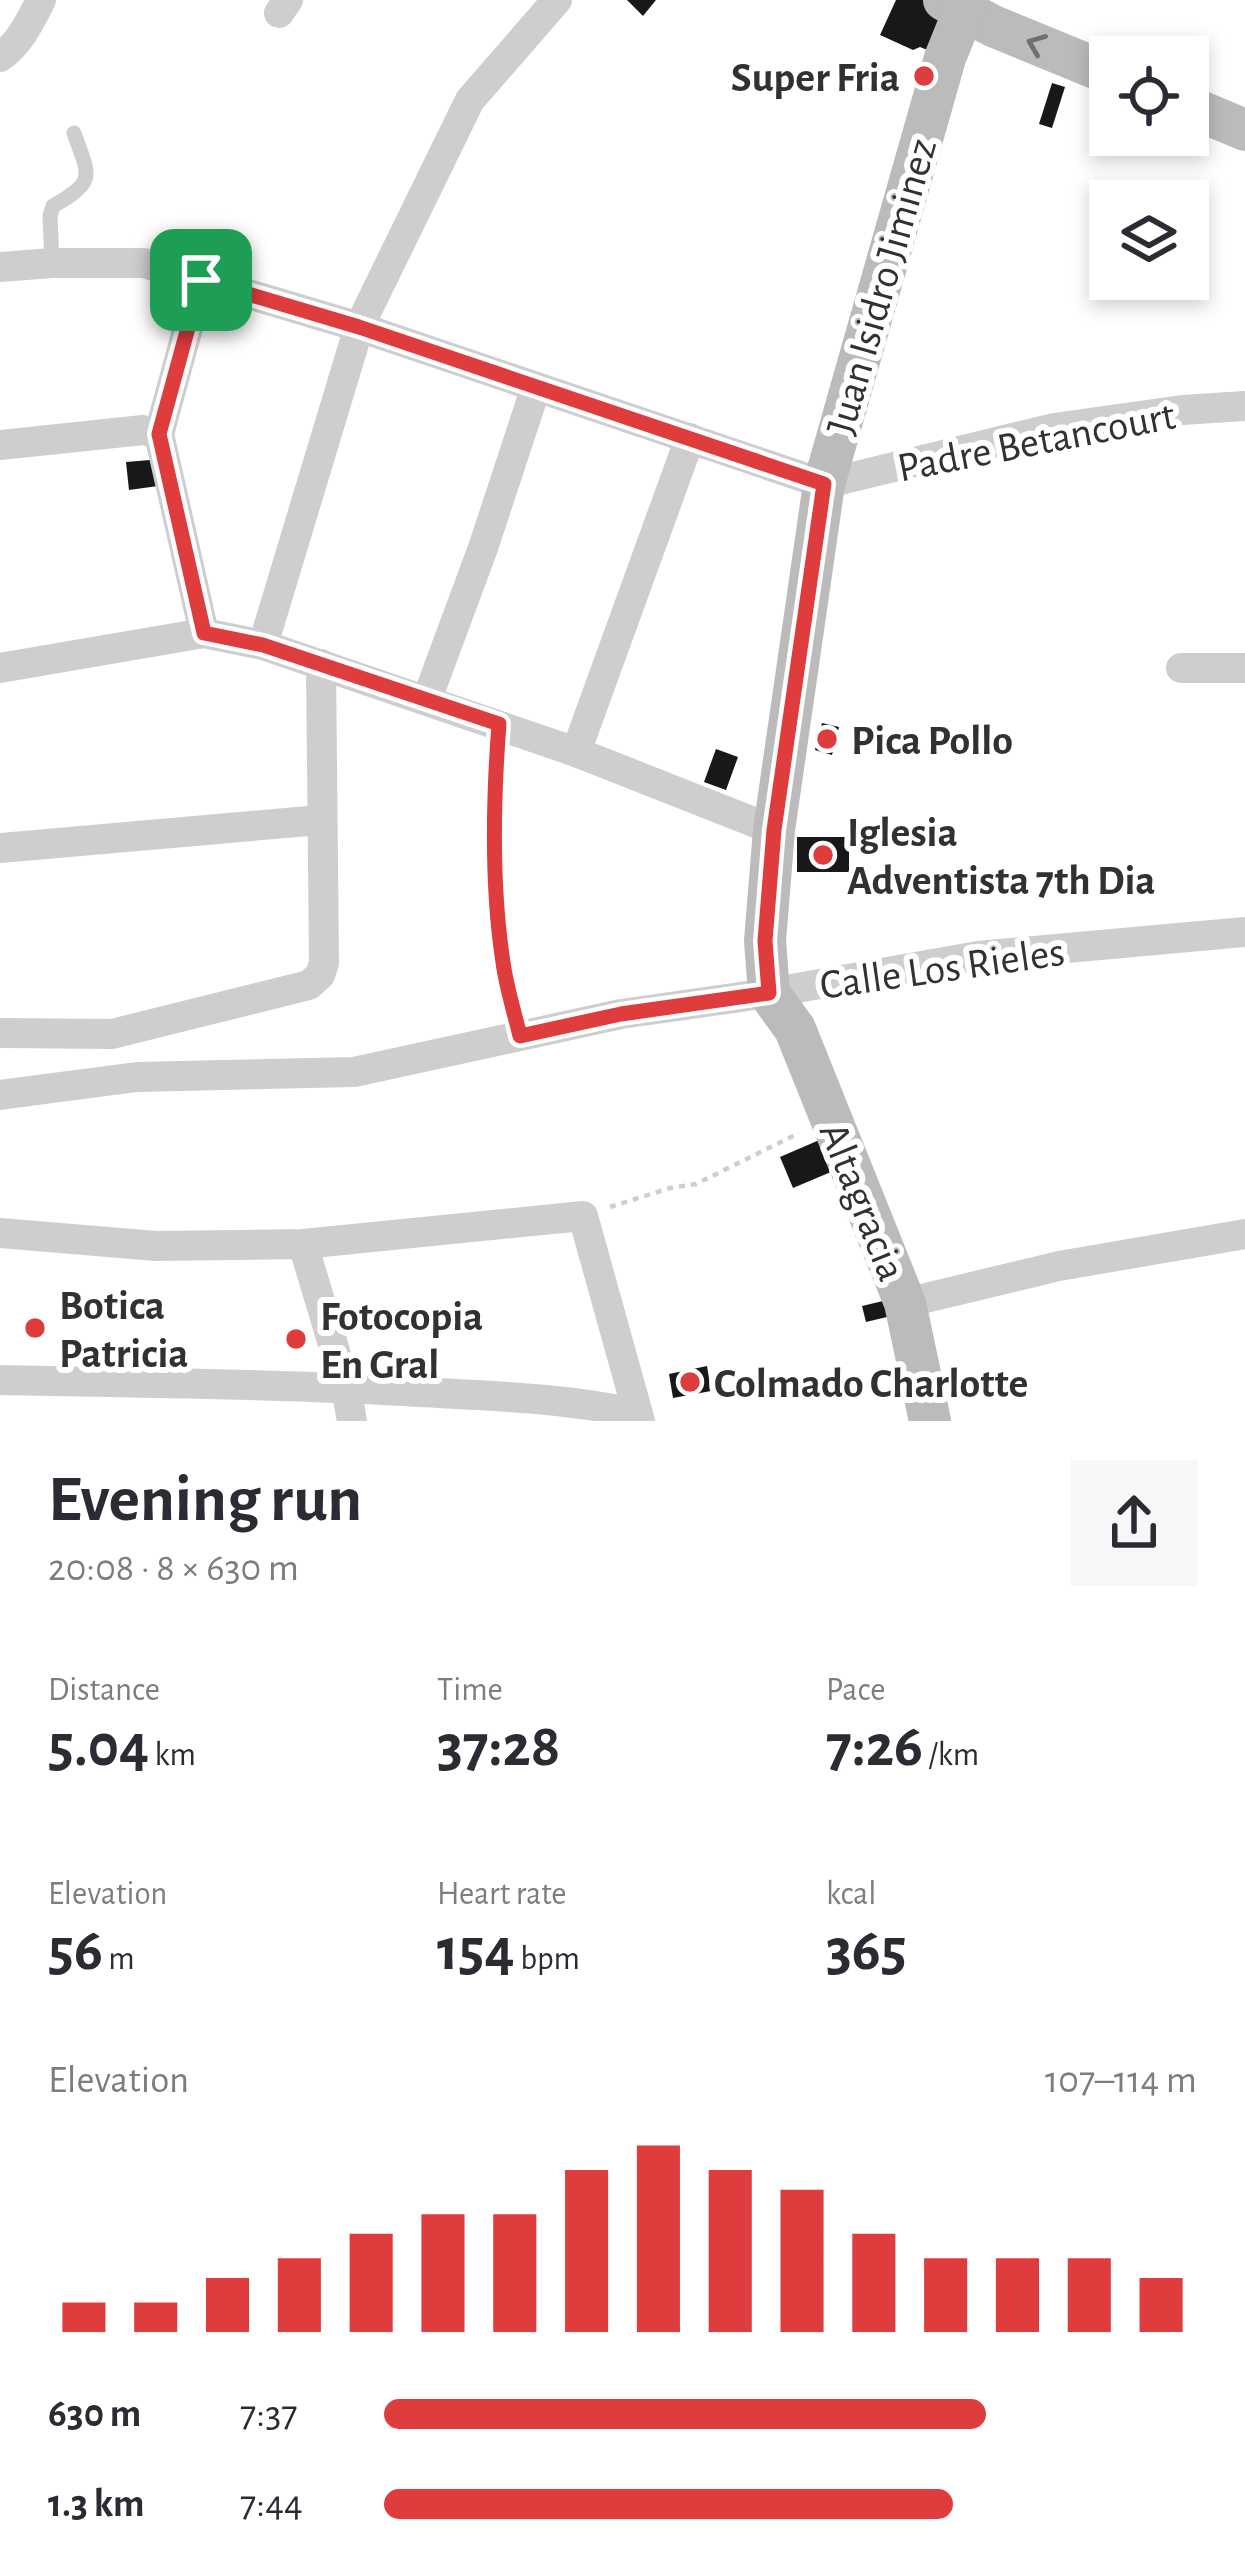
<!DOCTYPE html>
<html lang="en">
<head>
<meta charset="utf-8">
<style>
	body { margin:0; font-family:"Alegreya Sans",sans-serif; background:#f7f7f7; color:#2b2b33; height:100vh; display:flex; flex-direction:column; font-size:45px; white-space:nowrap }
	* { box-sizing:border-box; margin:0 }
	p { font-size:39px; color:#7c7c81 }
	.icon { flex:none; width:66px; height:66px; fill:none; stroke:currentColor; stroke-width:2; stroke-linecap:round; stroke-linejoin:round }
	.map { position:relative; height:1421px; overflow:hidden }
	.details { display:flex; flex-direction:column; background:#fff; flex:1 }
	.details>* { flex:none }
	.tools { position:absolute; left:1089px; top:36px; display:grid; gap:24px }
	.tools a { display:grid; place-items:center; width:120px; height:120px; border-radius:0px; background:#fff; box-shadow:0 6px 18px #0003; font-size:60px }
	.pin { position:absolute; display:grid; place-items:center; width:102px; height:102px; color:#fff; margin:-51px; border-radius:24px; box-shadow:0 6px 18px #0006 }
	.round { display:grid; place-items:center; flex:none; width:126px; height:126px; border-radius:0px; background:#f7f7f7 }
	.headline { display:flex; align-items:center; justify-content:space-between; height:204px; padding:0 48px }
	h1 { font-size:66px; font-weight:600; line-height:90px }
	.metrics { display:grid; grid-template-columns:repeat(3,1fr); gap:18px; height:204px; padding:12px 48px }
	.metrics div { display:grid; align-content:center }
	.metrics b { font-size:60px; font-weight:600 }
	.metrics small { font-size:33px; font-weight:400 }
	.metrics p { font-size:33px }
	.chart { height:336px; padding:24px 48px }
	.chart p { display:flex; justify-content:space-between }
	.chart svg { width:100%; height:216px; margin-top:12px; stroke:#df3c3e; stroke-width:6 }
	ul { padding:0 48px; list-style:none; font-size:39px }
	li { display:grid; grid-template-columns:192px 144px 1fr; align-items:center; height:90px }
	li i { height:30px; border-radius:15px; background:#df3c3e }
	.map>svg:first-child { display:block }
	.building { fill:#181818 }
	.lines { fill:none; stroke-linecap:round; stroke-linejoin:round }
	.path { stroke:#cecece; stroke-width:4.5; stroke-dasharray:6 6; stroke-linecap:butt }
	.lane { stroke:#cecece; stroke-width:15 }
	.street { stroke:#cecece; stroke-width:30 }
	.secondary { stroke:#bbb; stroke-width:42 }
	.oneway { stroke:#6f6f6f }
	.route-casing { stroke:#fff; stroke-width:24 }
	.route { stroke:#df3c3e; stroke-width:15 }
	.poi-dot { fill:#df3c3e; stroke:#fff; stroke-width:4.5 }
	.labels { text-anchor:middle; stroke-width:12; stroke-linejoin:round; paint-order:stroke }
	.poi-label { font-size:42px; font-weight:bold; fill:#313131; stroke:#fff; text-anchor:start }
	.street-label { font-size:42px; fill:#313131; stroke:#fff }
</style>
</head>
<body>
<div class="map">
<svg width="1245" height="1421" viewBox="0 0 1245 1421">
	<rect width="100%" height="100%" fill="#fff"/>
	<g class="building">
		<polygon points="627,0 656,0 643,16"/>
		<polygon points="896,0 929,0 954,13 937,54 920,47 913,50 880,35"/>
		<polygon points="1052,83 1065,87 1052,128 1039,124"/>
		<polygon points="150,460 158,486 129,490 126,462"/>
		<polygon points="822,723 839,727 832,755 815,750"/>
		<polygon points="716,749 738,757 726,790 704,782"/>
		<rect x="797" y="837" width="52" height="35"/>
		<polygon points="824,1138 838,1169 793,1188 780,1157"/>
		<polygon points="887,1300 891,1316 866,1322 862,1306"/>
		<polygon points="30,1317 43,1318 41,1339 28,1338"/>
		<polygon points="305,1328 309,1342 292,1348 282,1336"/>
		<polygon points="707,1366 711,1391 673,1398 669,1374"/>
	</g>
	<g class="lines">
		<g class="path">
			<path d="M496 756C490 838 495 926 513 1007"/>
			<polyline points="610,1207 670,1188 696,1184 799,1133"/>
		</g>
		<path class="lane" d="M52 263 50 216 53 206C96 181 90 178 74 133"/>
		<g class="street">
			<polyline points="279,13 288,0"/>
			<path d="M0 57C19 45 31 20 41 0"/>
			<polyline points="0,267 52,263 144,263 359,327 824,484 1054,428 1182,410 1245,406"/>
			<polyline points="159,434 201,280"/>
			<polyline points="0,445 143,430 159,434 204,633"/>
			<polyline points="263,645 359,327 470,100 557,0"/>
			<polyline points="0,668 204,633 263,645 576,752 774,830"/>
			<polyline points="1181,668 1245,668"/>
			<polyline points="427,699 483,548 536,387"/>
			<polyline points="576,752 690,438"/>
			<polyline points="0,848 320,820"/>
			<polyline points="0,1033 112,1034 309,985 320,975 324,963 321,664"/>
			<polyline points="0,1095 137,1077 354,1072 621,1014 769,993 978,956 1245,932"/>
			<polyline points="0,1233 156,1246 303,1244 583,1216 640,1421"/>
			<polyline points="303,1244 346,1388 352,1421"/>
			<polyline points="905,1303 1059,1266 1245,1234"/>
			<path d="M0 1380C140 1383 280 1384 420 1392 493 1396 567 1398 638 1414"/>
		</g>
		<g class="secondary">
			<polyline points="944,0 993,26 1110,74"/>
			<polyline points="1188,106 1245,130"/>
			<polyline points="930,1421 905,1303 795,1029 769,993 765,941 774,830 824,484 945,58 964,11"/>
		</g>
	</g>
	<defs><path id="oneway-chevron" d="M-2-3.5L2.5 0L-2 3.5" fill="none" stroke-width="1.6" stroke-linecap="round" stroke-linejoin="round" transform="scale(3)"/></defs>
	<use class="oneway" href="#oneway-chevron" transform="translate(1036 44) rotate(-158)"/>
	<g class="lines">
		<g class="route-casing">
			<path id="route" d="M201 280 359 327 824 484 774 830 765 941 769 993 621 1014 520 1036C514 1011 506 986 503 962 491 884 493 802 499 724L263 645 204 633 159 434Z"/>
		</g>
		<use href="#route" class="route"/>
	</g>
	<g class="poi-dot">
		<circle cx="924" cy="76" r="12"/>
		<circle cx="827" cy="739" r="12"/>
		<circle cx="823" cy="855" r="12"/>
		<circle cx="35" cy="1328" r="12"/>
		<circle cx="296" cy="1339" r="12"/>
		<circle cx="690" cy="1382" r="12"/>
	</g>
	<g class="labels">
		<g class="poi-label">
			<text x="900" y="91" text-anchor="end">Super Fria</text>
			<text x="851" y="754">Pica Pollo</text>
			<text x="847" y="846">Iglesia<tspan x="847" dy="48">Adventista 7th Dia</tspan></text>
			<text x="59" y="1319">Botica<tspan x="59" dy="48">Patricia</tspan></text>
			<text x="320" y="1330">Fotocopia<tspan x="320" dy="48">En Gral</tspan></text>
			<text x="714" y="1397">Colmado Charlotte</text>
		</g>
		<g class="street-label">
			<text transform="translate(880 286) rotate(-74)" y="15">Juan Isidro Jiminez</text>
			<text transform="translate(1036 440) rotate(-11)" y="15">Padre Betancourt</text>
			<text transform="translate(942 967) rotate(-8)" y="15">Calle Los Rieles</text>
			<text transform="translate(864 1201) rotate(68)" y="15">Altagracia</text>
		</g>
	</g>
</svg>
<div class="tools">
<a><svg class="icon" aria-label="locate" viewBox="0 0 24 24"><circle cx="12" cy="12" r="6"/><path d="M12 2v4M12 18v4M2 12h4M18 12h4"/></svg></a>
<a><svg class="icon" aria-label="layers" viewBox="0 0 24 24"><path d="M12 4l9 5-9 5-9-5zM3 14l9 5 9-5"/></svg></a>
</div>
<div class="pin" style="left:201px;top:280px;background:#1e9e55"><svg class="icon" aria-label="arrive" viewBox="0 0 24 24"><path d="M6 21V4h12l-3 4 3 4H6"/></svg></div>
</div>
<section class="details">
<div class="headline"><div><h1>Evening run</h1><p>20:08 · 8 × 630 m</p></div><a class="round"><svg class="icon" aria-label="share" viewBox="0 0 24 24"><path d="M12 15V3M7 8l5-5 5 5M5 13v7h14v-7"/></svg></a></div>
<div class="metrics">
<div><p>Distance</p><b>5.04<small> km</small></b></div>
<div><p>Time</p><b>37:28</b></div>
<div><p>Pace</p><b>7:26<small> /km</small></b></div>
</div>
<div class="metrics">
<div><p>Elevation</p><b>56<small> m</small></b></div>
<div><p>Heart rate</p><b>154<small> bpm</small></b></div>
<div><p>kcal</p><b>365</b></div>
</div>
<div class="chart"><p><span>Elevation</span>107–114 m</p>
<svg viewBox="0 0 160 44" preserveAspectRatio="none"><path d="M5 44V38M15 44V38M25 44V33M35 44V29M45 44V24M55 44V20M65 44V20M75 44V11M85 44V6M95 44V11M105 44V15M115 44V24M125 44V29M135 44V29M145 44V29M155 44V33"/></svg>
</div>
<ul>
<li><b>630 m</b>7:37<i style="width:74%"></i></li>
<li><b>1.3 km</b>7:44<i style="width:70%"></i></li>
</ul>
</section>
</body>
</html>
